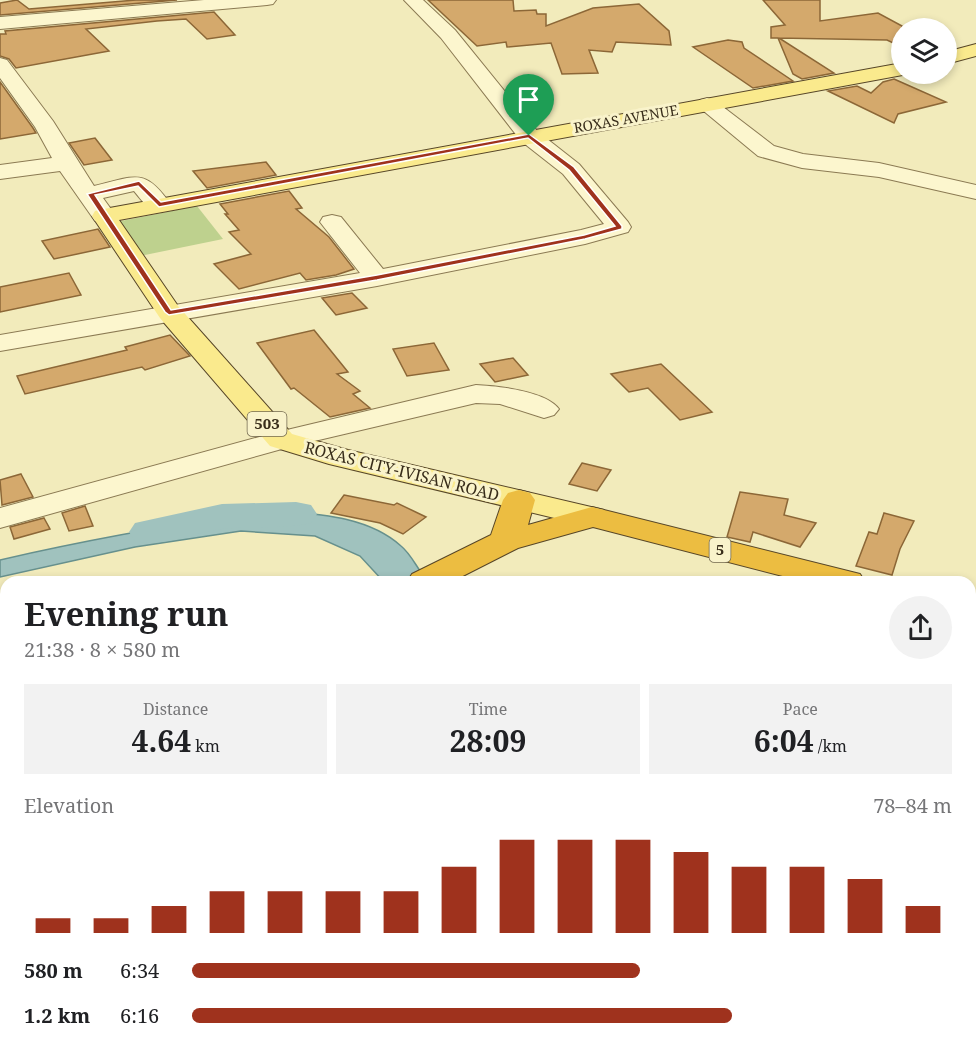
<!DOCTYPE html>
<html lang="en">
<head>
<meta charset="utf-8">
<style>
	body { margin:0; font-family:"Noto Serif",serif; background:#f2f2f2; color:#202124; height:100vh; display:flex; flex-direction:column; font-size:22px; white-space:nowrap }
	* { box-sizing:border-box; margin:0 }
	p { font-size:20px; color:#757577 }
	.icon { flex:none; width:33px; height:33px; fill:none; stroke:currentColor; stroke-width:2; stroke-linecap:round; stroke-linejoin:round }
	.map { position:relative; flex:1; overflow:hidden }
	.panel { position:absolute; left:0px; top:576px; width:976px; height:476px; display:flex; flex-direction:column; background:#fff; border-radius:18px 18px 0 0; box-shadow:0 3px 9px #0003 }
	.panel>* { flex:none }
	.tools { position:absolute; left:891px; top:18px; display:grid; gap:12px }
	.tools a { display:grid; place-items:center; width:66px; height:66px; border-radius:50%; background:#fff; box-shadow:0 3px 9px #0003; font-size:30px }
	.pin { position:absolute; display:grid; place-items:center; width:51px; height:51px; color:#fff; margin:-62px -26px; border-radius:50% 50% 50% 0; rotate:-45deg; box-shadow:0 0 6px #0007 }
	.pin .icon { rotate:45deg }
	.round { display:grid; place-items:center; flex:none; width:63px; height:63px; border-radius:32px; background:#f2f2f2 }
	.overview { display:flex; align-items:center; justify-content:space-between; height:102px; padding:0 24px }
	h1 { font-size:33px; font-weight:700; line-height:45px }
	.stats { display:grid; grid-template-columns:repeat(3,1fr); gap:9px; height:102px; padding:6px 24px }
	.stats div { display:grid; align-content:center; border-radius:0px; background:#f2f2f2; text-align:center }
	.stats b { font-size:30px; font-weight:700 }
	.stats small { font-size:16px; font-weight:400 }
	.stats p { font-size:16px }
	.chart { height:168px; padding:12px 24px }
	.chart p { display:flex; justify-content:space-between }
	.chart svg { width:100%; height:108px; margin-top:6px; stroke:#9f321d; stroke-width:6 }
	ul { padding:0 24px; list-style:none; font-size:20px }
	li { display:grid; grid-template-columns:96px 72px 1fr; align-items:center; height:45px }
	li i { height:15px; border-radius:8px; background:#9f321d }
	.map>svg:first-child { display:block }
	.green { fill:#bed18e }
	.water { fill:#a0c2be; stroke:#66908d; stroke-width:1.5 }
	.lines { fill:none; stroke-linecap:round; stroke-linejoin:round }
	.river { fill:#a0c2be; fill-rule:evenodd }
	.building { fill:#d4a96c; stroke:#8c6737; stroke-width:1.5 }
	.minor-casing { stroke:#8b7a53; stroke-width:2 }
	.major-casing { stroke:#574628; stroke-width:2 }
	.highway-casing { stroke:#574628; stroke-width:2 }
	.minor { fill:#fcf6ce; fill-rule:evenodd }
	.major { fill:#faea8d; fill-rule:evenodd }
	.highway { fill:#ecbd41; fill-rule:evenodd }
	.route { fill:#9f321d; stroke:#fff; stroke-width:1.5; fill-rule:evenodd }
	.labels { text-anchor:middle; stroke-width:6; stroke-linejoin:round; paint-order:stroke }
	.far-street-label { font-size:14px; fill:#382d1a; stroke:#f9f3cb }
	.shield { fill:#f9f3cb; stroke:#72684f; stroke-width:1.5 }
	.shield-label { font-size:15px; font-weight:bold; fill:#382d1a }
	.street-label { font-size:16px; fill:#382d1a; stroke:#f9f3cb }
</style>
</head>
<body>
<div class="map">
<svg width="976" height="1051" viewBox="0 0 976 1051">
	<rect width="100%" height="100%" fill="#f2ebbb"/>
	<polygon class="green" points="197,206 223,239 140,256 116,222"/>
	<path class="water" d="M274 510C317 514 368 516 401 546 410 553 416 566 423 575L411 582H384L360 556 315 536 241 531 135 547 0 577V560C91 539 182 523 274 510Z"/>
	<g class="lines">
		<g class="river">
			<path d="M296 502 311 505 317 514 311 523C282 530 252 525 222 529 193 532 164 548 135 541L129 532 135 523 222 504Z"/>
			<polygon points="693,1046 755,1046 754,1051 692,1051"/>
		</g>
	</g>
	<g class="building">
		<polygon points="17,0 29,9 136,0 177,0 0,15 0,3"/>
		<polygon points="428,0 513,0 514,11 536,10 537,14 546,14 546,26 593,8 639,4 669,31 671,45 616,42 612,52 589,50 598,73 562,74 551,43 507,47 506,42 477,46"/>
		<polygon points="763,0 820,0 820,21 878,13 902,26 902,47 887,40 779,38 834,73 802,79 793,74 778,38 771,38 771,27 785,25"/>
		<polygon points="214,12 235,35 207,39 186,19 157,21 86,29 109,51 16,68 9,59 0,56 0,34 6,34 5,31"/>
		<polygon points="728,40 742,42 744,48 793,81 753,88 693,47"/>
		<polygon points="894,79 946,102 898,114 894,123 828,91 857,86 871,93 883,82"/>
		<polygon points="0,82 33,128 36,133 0,139"/>
		<polygon points="95,138 112,160 84,165 69,143"/>
		<polygon points="266,162 276,175 207,188 193,171"/>
		<polygon points="289,191 302,208 296,209 329,237 354,269 336,275 306,280 300,273 239,289 214,264 251,254 229,232 239,230 225,214 228,214 220,204"/>
		<polygon points="98,229 110,247 54,259 42,241"/>
		<polygon points="69,273 81,295 0,312 0,287"/>
		<polygon points="352,293 367,308 336,315 322,298"/>
		<polygon points="314,330 348,372 337,374 360,391 353,394 370,408 330,417 294,388 291,389 257,343"/>
		<polygon points="170,335 190,356 145,370 142,367 25,394 17,376 127,350 125,347"/>
		<polygon points="434,343 449,370 407,376 393,349"/>
		<polygon points="513,358 528,375 495,382 480,364"/>
		<polygon points="661,364 712,412 680,420 648,388 629,392 611,374"/>
		<polygon points="582,463 611,470 597,491 569,484"/>
		<polygon points="21,474 33,497 2,505 0,480"/>
		<polygon points="740,492 788,499 784,515 816,523 800,547 753,532 750,542 727,537"/>
		<polygon points="344,495 394,505 397,503 426,517 403,534 380,523 331,513"/>
		<polygon points="85,506 93,526 69,531 62,513"/>
		<polygon points="884,513 914,521 900,549 892,575 856,566 869,532 877,534"/>
		<polygon points="44,518 50,529 14,539 10,527"/>
	</g>
	<g class="lines">
		<g class="minor-casing">
			<g id="minor">
				<polygon points="204,0 276,0 273,4 267,5 0,29 0,17"/>
				<polygon points="404,0 423,0 455,30 537,131 579,164 628,222 631,227 628,232 585,244 377,286 0,351 0,335 360,273 320,222 323,217 332,215 341,217 383,269 581,230 604,224 563,174 521,141 441,38"/>
				<path d="M0 58 7 60 53 121 94 186C135 177 144 166 171 205L167 210C150 214 144 203 134 191L103 198 116 216 113 221 104 223 95 221 60 171 0 179V165L52 158 35 127 0 78Z"/>
				<polygon points="707,98 714,100 774,146 803,154 879,163 976,185 976,199 879,177 802,168 758,156 700,108 697,104 700,100"/>
				<path d="M476 385C497 386 546 391 559 409L554 415 544 418 500 404 476 403 289 447 0 528V508L270 434Z"/>
				<polygon points="0,988 6,990 6,1034 0,1032"/>
				<polygon points="12,1046 62,1046 65,1051 14,1051"/>
			</g>
		</g>
		<g class="major-casing">
			<g id="major">
				<polygon points="976,44 976,56 946,64 946,52"/>
				<polygon points="902,63 902,74 908,74 119,220 178,306 292,434 348,450 604,510 608,517 604,524 592,527 329,464 270,446 160,318 92,216 95,211 104,209"/>
			</g>
		</g>
		<g class="highway-casing">
			<g id="highway">
				<polygon points="519,490 530,493 535,500 528,525 592,507 860,574 865,582 806,582 593,527 518,548 451,582 407,582 412,574 491,535 503,500 508,493"/>
				<polygon points="970,599 976,600 976,623 970,622"/>
				<polygon points="6,773 6,804 0,806 0,775"/>
			</g>
		</g>
		<use href="#minor" class="minor"/>
		<use href="#major" class="major"/>
		<use href="#highway" class="highway"/>
	</g>
	<path class="route" d="M529 134 574 167 622 226V229L585 239 377 280 169 315 165 312 87 194 139 181 161 202ZM528 138 569 170 615 226 584 235 377 275 171 310 95 195 138 186 159 207Z"/>
	<g class="labels">
		<g class="far-street-label">
			<text transform="translate(626 119) rotate(-10)" y="5">ROXAS AVENUE</text>
		</g>
		<g class="shield">
			<rect x="247.5" y="412" width="39" height="24" rx="4.5"/>
			<rect x="709.5" y="538" width="21" height="24" rx="4.5"/>
		</g>
		<g class="shield-label">
			<text x="267" y="429">503</text>
			<text x="720" y="555">5</text>
		</g>
		<g class="street-label">
			<text transform="translate(402 471) rotate(14)" y="6">ROXAS CITY-IVISAN ROAD</text>
		</g>
	</g>
</svg>
<div class="tools">
<a><svg class="icon" aria-label="layers" viewBox="0 0 24 24"><path d="M12 4l9 5-9 5-9-5zM3 14l9 5 9-5"/></svg></a>
</div>
<div class="pin" style="left:529px;top:136px;background:#1e9e55"><svg class="icon" aria-label="arrive" viewBox="0 0 24 24"><path d="M6 21V4h12l-3 4 3 4H6"/></svg></div>
<section class="panel">
<div class="overview"><div><h1>Evening run</h1><p>21:38 · 8 × 580 m</p></div><a class="round"><svg class="icon" aria-label="share" viewBox="0 0 24 24"><path d="M12 15V3M7 8l5-5 5 5M5 13v7h14v-7"/></svg></a></div>
<div class="stats">
<div><p>Distance</p><b>4.64<small> km</small></b></div>
<div><p>Time</p><b>28:09</b></div>
<div><p>Pace</p><b>6:04<small> /km</small></b></div>
</div>
<div class="chart"><p><span>Elevation</span>78–84 m</p>
<svg viewBox="0 0 160 44" preserveAspectRatio="none"><path d="M5 44V38M15 44V38M25 44V33M35 44V27M45 44V27M55 44V27M65 44V27M75 44V17M85 44V6M95 44V6M105 44V6M115 44V11M125 44V17M135 44V17M145 44V22M155 44V33"/></svg>
</div>
<ul>
<li><b>580 m</b>6:34<i style="width:59%"></i></li>
<li><b>1.2 km</b>6:16<i style="width:71%"></i></li>
</ul>
</section>
</div>
</body>
</html>
